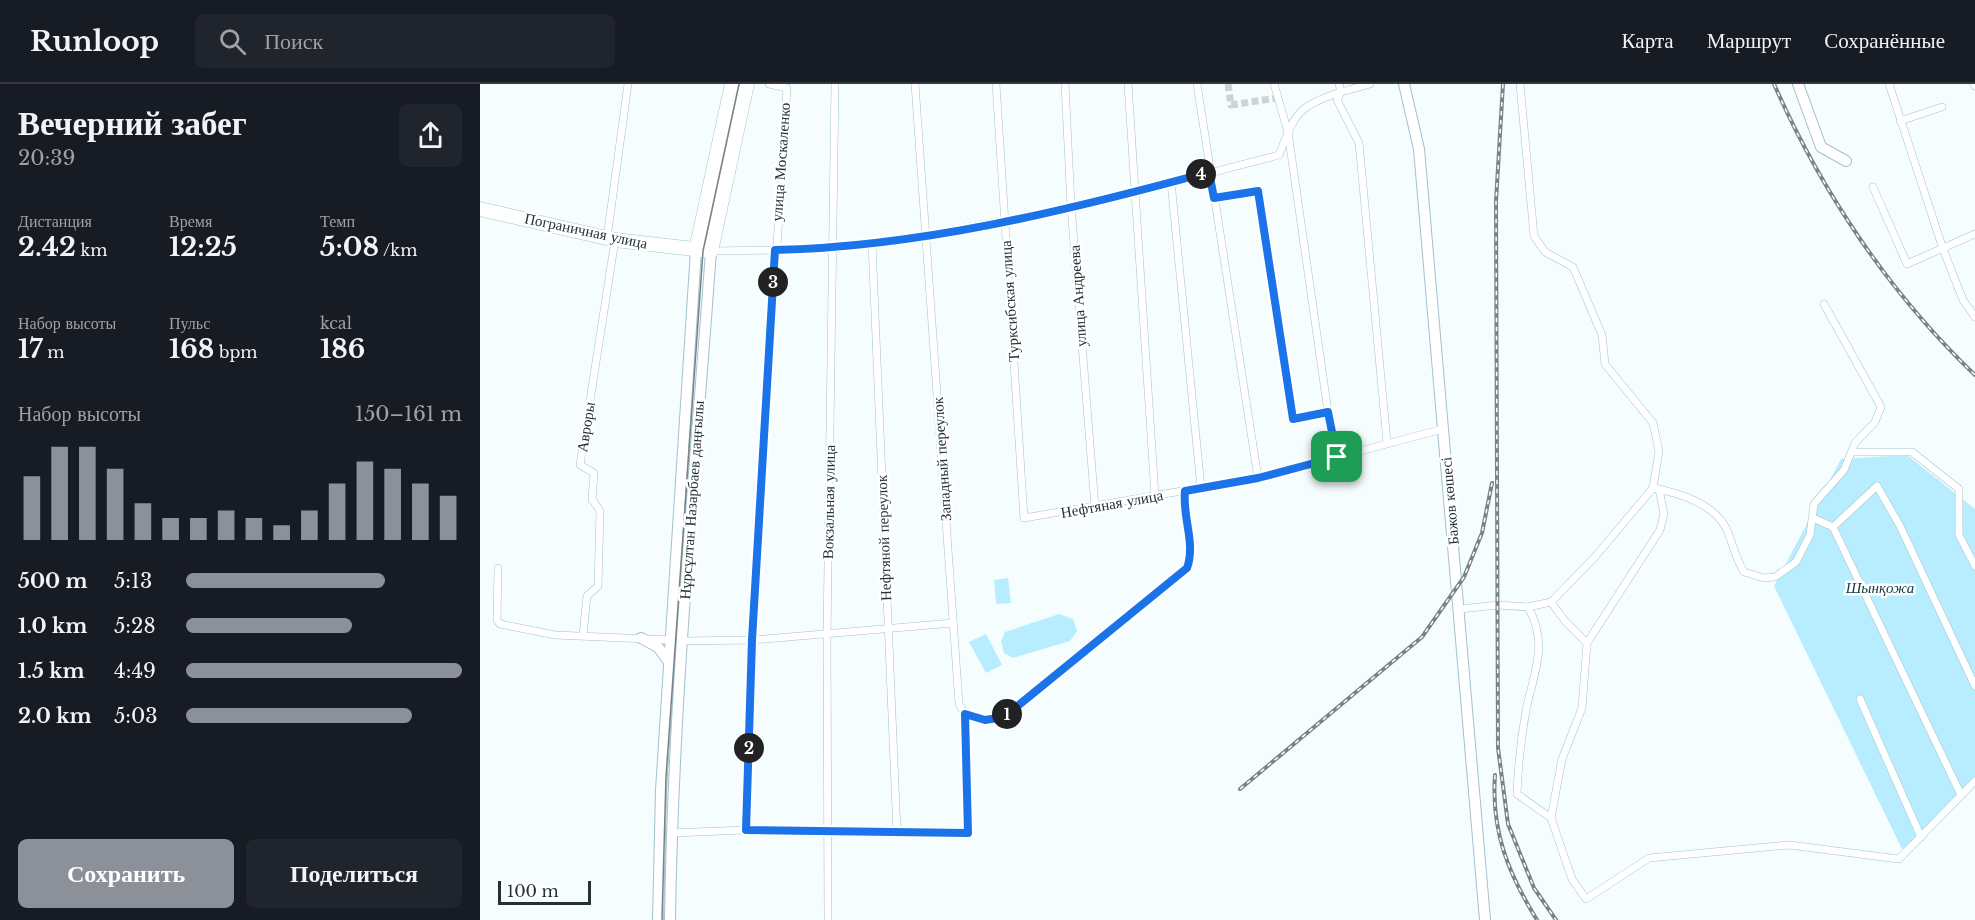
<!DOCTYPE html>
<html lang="ru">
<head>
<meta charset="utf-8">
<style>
	body { margin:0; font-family:"Libre Baskerville",serif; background:#20242c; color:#f1f3f6; height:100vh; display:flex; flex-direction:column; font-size:22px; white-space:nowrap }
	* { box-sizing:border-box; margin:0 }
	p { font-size:20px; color:#9ea1a6 }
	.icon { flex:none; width:33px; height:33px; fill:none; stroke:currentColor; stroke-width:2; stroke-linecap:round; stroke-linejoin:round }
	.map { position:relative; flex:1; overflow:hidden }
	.sheet { display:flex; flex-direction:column; background:#171b24; width:480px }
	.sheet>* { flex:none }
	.scale { position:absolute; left:18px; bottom:15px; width:93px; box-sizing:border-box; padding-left:6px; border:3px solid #243135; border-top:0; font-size:16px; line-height:21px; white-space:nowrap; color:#243135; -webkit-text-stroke:4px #fff; paint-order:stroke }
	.pin { position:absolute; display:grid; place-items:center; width:51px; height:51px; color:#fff; margin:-26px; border-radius:12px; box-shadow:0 3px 9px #0006 }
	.km { position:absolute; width:30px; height:30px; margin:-15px; border-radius:50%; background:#222; color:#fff; font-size:16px; line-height:30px; text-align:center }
	.round { display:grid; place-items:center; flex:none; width:63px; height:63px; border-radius:9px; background:#20242c }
	.summary { display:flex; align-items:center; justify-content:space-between; height:102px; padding:0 18px }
	h1 { font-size:33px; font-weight:800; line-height:45px }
	.figures { display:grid; grid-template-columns:repeat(3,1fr); gap:9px; height:102px; padding:6px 18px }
	.figures div { display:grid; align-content:center }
	.figures b { font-size:26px; font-weight:800 }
	.figures small { font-size:16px; font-weight:400 }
	.figures p { font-size:16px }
	.chart { height:168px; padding:12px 18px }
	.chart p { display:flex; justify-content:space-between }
	.chart svg { width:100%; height:108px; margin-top:6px; stroke:#8c9099; stroke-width:6 }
	.cta { display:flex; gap:12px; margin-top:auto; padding:12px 18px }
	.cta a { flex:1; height:69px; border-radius:9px; background:#8c9099; color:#fff; font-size:24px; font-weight:800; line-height:69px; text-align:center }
	.cta a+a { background:#20242c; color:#f1f3f6 }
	ul { padding:0 18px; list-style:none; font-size:20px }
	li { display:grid; grid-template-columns:96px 72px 1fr; align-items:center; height:45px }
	li i { height:15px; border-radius:8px; background:#8c9099 }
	header { display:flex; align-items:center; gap:36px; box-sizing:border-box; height:84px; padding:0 30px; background:#171b24; border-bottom:2px solid #363941 }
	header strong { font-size:28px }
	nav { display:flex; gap:33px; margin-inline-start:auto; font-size:21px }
	.search { width:420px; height:54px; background:#20242c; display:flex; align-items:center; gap:15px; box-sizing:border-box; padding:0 21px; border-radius:9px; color:#9ea1a6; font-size:22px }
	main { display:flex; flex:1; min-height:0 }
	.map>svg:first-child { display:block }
	.green { fill:#b7edfe }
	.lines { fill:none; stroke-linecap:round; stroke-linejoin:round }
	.street-tunnel { stroke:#ccd4d7; stroke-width:7; stroke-dasharray:7 3.5; stroke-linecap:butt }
	.street-casing { stroke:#a1c2cd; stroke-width:8 }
	.secondary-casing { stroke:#a1c2cd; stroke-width:12 }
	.primary-casing { stroke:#a1c2cd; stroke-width:12 }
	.highway-casing { stroke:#a1c2cd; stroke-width:15 }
	.street { stroke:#fff; stroke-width:7 }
	.secondary { stroke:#fff; stroke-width:10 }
	.primary { stroke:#fff; stroke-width:10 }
	.highway { stroke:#fff; stroke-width:14 }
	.tram { stroke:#798387; stroke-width:1.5 }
	.rail-casing { stroke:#798387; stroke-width:4 }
	.rail { stroke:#fff; stroke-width:1.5; stroke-dasharray:4.5; stroke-linecap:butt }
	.route-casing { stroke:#fff; stroke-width:12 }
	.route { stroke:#1a73e8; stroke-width:8 }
	.labels { text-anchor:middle; stroke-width:5; stroke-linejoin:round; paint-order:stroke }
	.street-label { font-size:15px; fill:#243135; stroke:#fff }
	.park-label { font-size:15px; font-style:italic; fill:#0c3843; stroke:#fff }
</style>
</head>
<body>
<header>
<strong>Runloop</strong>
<div class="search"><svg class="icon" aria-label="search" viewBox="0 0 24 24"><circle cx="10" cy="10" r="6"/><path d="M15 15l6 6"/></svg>Поиск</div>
<nav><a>Карта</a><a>Маршрут</a><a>Сохранённые</a></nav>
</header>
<main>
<section class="sheet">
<div class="summary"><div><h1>Вечерний забег</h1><p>20:39</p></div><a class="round"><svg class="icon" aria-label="share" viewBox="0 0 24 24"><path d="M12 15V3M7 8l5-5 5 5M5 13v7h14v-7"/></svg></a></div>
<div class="figures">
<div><p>Дистанция</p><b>2.42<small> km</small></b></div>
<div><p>Время</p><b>12:25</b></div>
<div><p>Темп</p><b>5:08<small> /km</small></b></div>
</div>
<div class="figures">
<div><p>Набор высоты</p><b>17<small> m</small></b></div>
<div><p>Пульс</p><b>168<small> bpm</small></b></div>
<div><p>kcal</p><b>186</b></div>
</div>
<div class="chart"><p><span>Набор высоты</span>150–161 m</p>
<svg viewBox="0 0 160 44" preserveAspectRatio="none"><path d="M5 44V18M15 44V6M25 44V6M35 44V15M45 44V29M55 44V35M65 44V35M75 44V32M85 44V35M95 44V38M105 44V32M115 44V21M125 44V12M135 44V15M145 44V21M155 44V26"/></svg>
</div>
<ul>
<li><b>500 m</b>5:13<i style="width:72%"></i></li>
<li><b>1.0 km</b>5:28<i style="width:60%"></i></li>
<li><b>1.5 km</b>4:49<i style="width:100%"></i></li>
<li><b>2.0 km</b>5:03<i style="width:82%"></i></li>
</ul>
<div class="cta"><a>Сохранить</a><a>Поделиться</a></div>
</section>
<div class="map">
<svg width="1495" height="836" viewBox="0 0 1495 836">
	<rect width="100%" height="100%" fill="#f6fdff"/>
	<g class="green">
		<polygon points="1427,371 1495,425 1495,698 1441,753 1422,765 1294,502 1361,375"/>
		<polygon points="528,494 531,519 516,520 514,496"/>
		<polygon points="579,530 593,535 597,547 590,557 533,574 524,569 521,557 525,548"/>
		<polygon points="506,550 522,581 506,589 489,558"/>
	</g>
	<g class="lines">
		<polyline class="street-tunnel" points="748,0 751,21 797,14"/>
		<g class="street-casing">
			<g id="street">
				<polyline points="516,0 544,434 778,394 963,345"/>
				<polyline points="585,0 591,122 615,423"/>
				<polyline points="648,0 675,412"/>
				<polyline points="717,0 778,394"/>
				<polyline points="794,0 808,48 848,328 857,373"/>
				<polyline points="859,0 861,8 857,16 879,59 907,358"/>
				<polyline points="1409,0 1463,165 1483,216 1495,233"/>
				<polyline points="1494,0 1495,2"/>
				<polyline points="1420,37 1462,23"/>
				<polyline points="691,98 721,404"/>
				<polyline points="1393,103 1427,180 1495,150"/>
				<polyline points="734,114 778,107 813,335 848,328"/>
				<polyline points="127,154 148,0"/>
				<polyline points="392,159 417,749"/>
				<path d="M231 167 354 165 446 151 610 120 799 71C805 57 811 35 824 25 841 12 869 6 890 0"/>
				<polyline points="1372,368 1432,368 1479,405 1479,451 1495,482"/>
				<path d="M1173 404C1199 409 1233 419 1246 444 1253 459 1255 474 1264 488L1284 494 1295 493 1316 478 1330 451 1334 420 1364 386 1375 359 1395 338 1401 323 1344 220"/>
				<polyline points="1333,434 1353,443 1397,402 1420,442 1495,602"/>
				<polyline points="1353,443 1481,711"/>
				<polyline points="18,484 17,536 20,540 75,551 191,556"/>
				<polyline points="1071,518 1085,537 1107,559"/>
				<path d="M1048 523C1069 560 1054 588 1046 626 1041 655 1038 682 1037 710L1071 734 1092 795 1106 815 1169 774 1309 761 1419 775 1495 697"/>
				<polyline points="980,525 1018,521 1048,523 1071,518 1114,474 1173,404 1179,367 1173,339 1125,280 1122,251 1093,183 1065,168 1054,152 1040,0"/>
				<polyline points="103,551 107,512 118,502 120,427 112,415 114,389 100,381 135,156"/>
				<polyline points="202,557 272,556 473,539"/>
				<polyline points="1380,615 1441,753"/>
				<path d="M485 630 505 636 523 633 707 484C716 459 702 433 705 407"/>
				<polyline points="1071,734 1082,675 1102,624 1107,559 1180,446 1184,430 1179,405"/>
				<polyline points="266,746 272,556 307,4 289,0"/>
				<polyline points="191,749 266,746 488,749 485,630 479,620 435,0"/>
				<polyline points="348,836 347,550 355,0"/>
			</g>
		</g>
		<g class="secondary-casing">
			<polyline id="secondary" points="1318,0 1341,63 1366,77"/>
		</g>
		<g class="primary-casing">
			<g id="primary">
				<polyline points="924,0 939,65 1005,836"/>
				<polyline points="161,554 178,563 189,578"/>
				<polyline points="178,836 181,706 216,166"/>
				<path d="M190 836C193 613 215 390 231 167"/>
			</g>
		</g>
		<g class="highway-casing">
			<g id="highway">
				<polyline points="0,125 135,156 231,167 267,0"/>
				<polyline points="216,166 252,0"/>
			</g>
		</g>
		<use href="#street" class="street"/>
		<use href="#secondary" class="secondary"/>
		<use href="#primary" class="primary"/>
		<use href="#highway" class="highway"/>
		<polyline class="tram" points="182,836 186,693 223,167 259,0"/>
		<g class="rail-casing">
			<g id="rail">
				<polyline points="1023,0 1016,117 1018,664 1028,740 1054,804 1076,836"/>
				<path d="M1294 0C1341 107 1410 210 1495 291"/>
				<path d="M1015 691C1011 747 1028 789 1057 836"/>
				<polyline points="760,705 942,553 984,493 1002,449 1012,399"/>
			</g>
		</g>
		<use href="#rail" class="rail"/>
	</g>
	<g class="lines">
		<g class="route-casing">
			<path id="route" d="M729 88 734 114 778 107 813 335 848 328 857 373 778 394 705 407C702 433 716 459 707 484L524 633 505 636 485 630 488 749 266 746 272 556 295 166C439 163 590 126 729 88Z"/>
		</g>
		<use href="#route" class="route"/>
	</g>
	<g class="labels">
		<g class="street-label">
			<text transform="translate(301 78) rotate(-86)" y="5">улица Москаленко</text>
			<text transform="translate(106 147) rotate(12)" y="5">Пограничная улица</text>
			<text transform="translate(598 212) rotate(-94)" y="5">улица Андреева</text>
			<text transform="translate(530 217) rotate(-94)" y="5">Турксибская улица</text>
			<text transform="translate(106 343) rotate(-81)" y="5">Авроры</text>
			<text transform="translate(462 375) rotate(-94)" y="5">Западный переулок</text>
			<text transform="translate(212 416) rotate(-86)" y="5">Нұрсұлтан Назарбаев даңғылы</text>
			<text transform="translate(970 417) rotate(-95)" y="5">Бажов көшесі</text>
			<text transform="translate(349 418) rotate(-89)" y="5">Вокзальная улица</text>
			<text transform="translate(632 420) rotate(-10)" y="5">Нефтяная улица</text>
			<text transform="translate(404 454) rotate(-92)" y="5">Нефтяной переулок</text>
		</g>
		<g class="park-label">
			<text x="1400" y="509">Шынқожа</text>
		</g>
	</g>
</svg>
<div class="scale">100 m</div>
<div class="pin" style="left:857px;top:373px;background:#1e9e55"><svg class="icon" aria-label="arrive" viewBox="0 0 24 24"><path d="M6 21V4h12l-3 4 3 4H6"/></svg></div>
<b class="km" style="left:527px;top:630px">1</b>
<b class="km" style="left:269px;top:664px">2</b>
<b class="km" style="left:293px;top:198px">3</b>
<b class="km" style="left:721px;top:90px">4</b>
</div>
</main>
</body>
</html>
